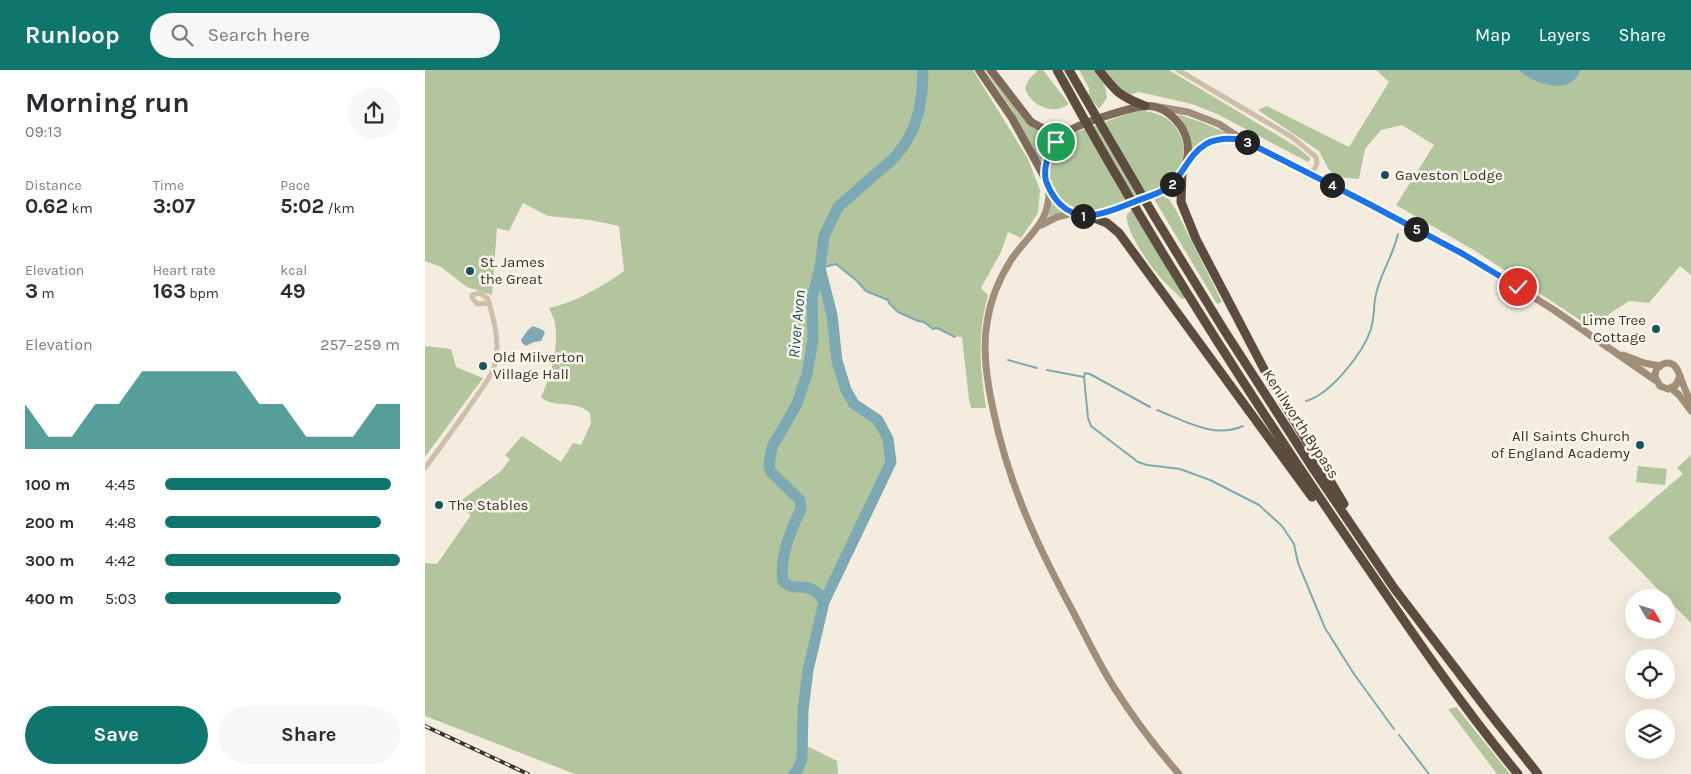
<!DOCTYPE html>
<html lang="en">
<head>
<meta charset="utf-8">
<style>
	body { margin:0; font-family:Karla,sans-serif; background:#f7f7f7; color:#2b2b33; height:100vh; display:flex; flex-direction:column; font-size:19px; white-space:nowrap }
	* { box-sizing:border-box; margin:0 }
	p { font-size:16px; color:#7c7c81 }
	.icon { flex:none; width:28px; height:28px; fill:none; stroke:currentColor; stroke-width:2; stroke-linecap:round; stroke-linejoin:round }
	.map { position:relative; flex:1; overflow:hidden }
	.drawer { display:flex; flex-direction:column; background:#fff; width:425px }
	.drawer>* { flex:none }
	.needle { width:32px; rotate:129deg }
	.tools { position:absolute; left:1200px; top:519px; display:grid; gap:10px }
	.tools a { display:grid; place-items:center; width:50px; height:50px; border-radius:50%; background:#fff; box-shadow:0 5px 20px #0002; font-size:25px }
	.pin { position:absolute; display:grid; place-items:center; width:42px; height:42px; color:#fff; margin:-21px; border:2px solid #fff; border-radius:50%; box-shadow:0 1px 5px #0007 }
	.km { position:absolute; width:25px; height:25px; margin:-12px; border-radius:50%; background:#222; color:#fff; font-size:14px; line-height:25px; text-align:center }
	.round { display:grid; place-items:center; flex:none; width:52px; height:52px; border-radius:26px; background:#f7f7f7 }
	.headline { display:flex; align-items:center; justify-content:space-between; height:85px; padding:0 25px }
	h1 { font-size:28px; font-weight:700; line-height:38px }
	.stats { display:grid; grid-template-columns:repeat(3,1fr); gap:8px; height:85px; padding:5px 25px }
	.stats div { display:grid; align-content:center }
	.stats b { font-size:21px; font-weight:700 }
	.stats small { font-size:14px; font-weight:400 }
	.stats p { font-size:14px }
	.chart { height:140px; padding:10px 25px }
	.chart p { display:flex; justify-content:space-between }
	.chart svg { width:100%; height:90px; margin-top:5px; fill:#0f766e; opacity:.7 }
	.action { display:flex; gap:10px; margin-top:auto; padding:10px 25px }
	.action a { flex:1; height:58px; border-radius:30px; background:#0f766e; color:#fff; font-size:20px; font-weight:700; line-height:58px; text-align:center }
	.action a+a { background:#f7f7f7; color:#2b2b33 }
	ul { padding:0 25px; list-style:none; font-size:16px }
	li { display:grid; grid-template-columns:80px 60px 1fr; align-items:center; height:38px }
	li i { height:12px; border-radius:6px; background:#0f766e }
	header { display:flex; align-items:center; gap:30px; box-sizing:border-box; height:70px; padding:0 25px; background:#0f766e; color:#fff }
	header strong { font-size:24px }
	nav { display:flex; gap:28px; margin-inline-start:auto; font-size:18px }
	.search { width:350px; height:45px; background:#f7f7f7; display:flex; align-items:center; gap:12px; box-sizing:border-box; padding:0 18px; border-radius:28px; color:#7c7c81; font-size:19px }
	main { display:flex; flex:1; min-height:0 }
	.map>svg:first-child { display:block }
	.green { fill:#b2c59d }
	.water { fill:#7ca9b3 }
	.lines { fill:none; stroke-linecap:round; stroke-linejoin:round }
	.stream { stroke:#7ca9b3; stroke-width:2 }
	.river { stroke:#7ca9b3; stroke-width:11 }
	.street { stroke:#cdbfa9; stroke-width:5 }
	.secondary { stroke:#a18e7a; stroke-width:7 }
	.primary { stroke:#7d6a5a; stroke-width:8 }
	.highway { stroke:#5c4c40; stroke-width:9 }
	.rail-casing { stroke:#3a3129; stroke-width:4 }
	.rail { stroke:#fbf6ec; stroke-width:2; stroke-dasharray:5.5; stroke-linecap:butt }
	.route-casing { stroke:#fff; stroke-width:10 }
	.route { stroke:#1a73e8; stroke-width:6 }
	.poi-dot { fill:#1c515f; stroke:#fbf6ec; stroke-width:2 }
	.labels { text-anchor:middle; stroke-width:5; stroke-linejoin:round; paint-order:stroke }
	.poi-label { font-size:15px; fill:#3a3129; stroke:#fbf6ec; text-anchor:start }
	.street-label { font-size:15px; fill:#3a3129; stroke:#fbf6ec }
	.water-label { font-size:16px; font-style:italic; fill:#1c515f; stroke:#fbf6ec }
</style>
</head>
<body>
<header>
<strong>Runloop</strong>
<div class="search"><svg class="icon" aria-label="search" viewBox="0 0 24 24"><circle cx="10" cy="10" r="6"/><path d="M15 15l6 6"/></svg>Search here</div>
<nav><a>Map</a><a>Layers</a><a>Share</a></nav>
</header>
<main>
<section class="drawer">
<div class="headline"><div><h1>Morning run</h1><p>09:13</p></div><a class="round"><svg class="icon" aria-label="share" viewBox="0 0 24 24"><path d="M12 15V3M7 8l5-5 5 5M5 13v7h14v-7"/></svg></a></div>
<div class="stats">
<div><p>Distance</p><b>0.62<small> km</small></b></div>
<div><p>Time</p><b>3:07</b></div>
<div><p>Pace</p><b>5:02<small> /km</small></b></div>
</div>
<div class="stats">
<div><p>Elevation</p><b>3<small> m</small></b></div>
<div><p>Heart rate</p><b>163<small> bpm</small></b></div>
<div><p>kcal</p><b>49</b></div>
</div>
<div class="chart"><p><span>Elevation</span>257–259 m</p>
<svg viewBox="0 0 160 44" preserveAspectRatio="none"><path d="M0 44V22L10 38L20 38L30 22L40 22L50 6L60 6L70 6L80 6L90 6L100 22L110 22L120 38L130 38L140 38L150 22L160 22V44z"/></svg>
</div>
<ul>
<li><b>100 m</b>4:45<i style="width:96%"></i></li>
<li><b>200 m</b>4:48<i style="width:92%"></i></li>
<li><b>300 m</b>4:42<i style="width:100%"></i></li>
<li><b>400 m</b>5:03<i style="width:75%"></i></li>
</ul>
<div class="action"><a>Save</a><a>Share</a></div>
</section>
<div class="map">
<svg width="1266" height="704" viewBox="0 0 1266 704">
	<rect width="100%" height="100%" fill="#f4eddf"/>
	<g class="green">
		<path d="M0 0H548L603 89 615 120 613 143 596 168 583 162 576 182 556 218 563 225C552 267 555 296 561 338H546L544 330 537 267C526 267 518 258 508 259L499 252 493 251 473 242 464 233 463 230 441 221 432 211 411 194 395 198 407 245 412 291 421 320 429 334 453 350 463 369 466 392 399 532 383 600 378 640V674L412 691 413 704H150L0 646V493L12 494 46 445 30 435 76 401 85 389 80 385 97 366 136 392 148 373 156 375 166 353 165 343C150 329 128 339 116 327 126 305 134 278 130 253 129 248 126 243 124 238 147 234 180 215 199 201L194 156 165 150 123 146 98 133 84 161 72 158 67 225 42 217 16 197 0 191Z"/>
		<polygon points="560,0 562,0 604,55 620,64 632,65 624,77 617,95 587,40"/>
		<path d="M613 0H618L644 34C640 36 636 39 632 39 618 41 603 30 600 18L604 9Z"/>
		<polygon points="654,0 669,0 680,16 682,28 674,39 664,26 664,18"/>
		<polygon points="680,0 744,0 872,77 885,88 885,90 883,92 792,44 767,34 714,22 704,25 690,13"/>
		<polygon points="951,0 1266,0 1266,205 1255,196 1224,233 1204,231 1169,254 1166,252 1161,254 1052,182 971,135 1009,75 977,55 956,60 940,79 934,109 912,107 904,100 894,81 833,40 842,36 924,77 964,12"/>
		<path d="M715 41C730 41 745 47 753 61 764 79 758 103 741 115 731 123 715 126 703 131 689 136 674 145 659 142 645 139 634 130 628 117 619 98 628 74 646 64 655 60 666 57 675 54 688 49 701 44 715 41Z"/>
		<path d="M752 44 776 52 808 66 785 69 767 81C767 66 761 55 752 44Z"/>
		<polygon points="737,126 744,129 751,140 797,232 792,234 729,129"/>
		<polygon points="628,131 639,141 623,147"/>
		<path d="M707 140 761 228 757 229C749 221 741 214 734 206 724 194 699 159 702 144Z"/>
		<polygon points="0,276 26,279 31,297 58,308 0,387"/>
		<polygon points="1266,385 1266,553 1183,468 1258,404 1252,398"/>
		<polygon points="1213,396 1242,399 1240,415 1211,412"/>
		<polygon points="1031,637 1085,704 1072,704 1023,639"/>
	</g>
	<g class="water">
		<path d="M1094 0H1155C1147 27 1108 14 1094 0Z"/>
		<polygon points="108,256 118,260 120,263 116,271 109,272 101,276 97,273 96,270 103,260"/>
	</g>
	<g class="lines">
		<g class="stream">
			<polyline points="395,198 411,194 432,211 441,221 463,230 464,233 473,242 493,251 499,252 508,259 512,258 530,267"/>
			<polyline points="583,290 612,298"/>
			<polyline points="622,300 659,307 660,303 665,304 725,337"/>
			<polyline points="659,307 663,348 666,356 713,392 722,395 755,399 785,410 834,435 857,456 869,474 873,493 900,558 929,604 969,659"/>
			<path d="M881 331C906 324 938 283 946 259 948 252 948 247 949 241 949 232 952 219 955 211 961 195 969 181 973 164"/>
			<path d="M732 340C760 351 789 369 818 356"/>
			<polyline points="974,665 1004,704"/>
		</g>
		<g class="river">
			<path d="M399 532C383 506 371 525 358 511 354 488 366 459 376 439L375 430 346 402 344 395 347 377 372 334 382 304 388 270 387 228 395 198 399 166 413 137 469 88 480 74 488 59 494 41 497 21 498 0"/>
			<polyline points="369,704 372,701 377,689 378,640 383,600 399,532 466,392 463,369 453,350 429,334 421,320 412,291 407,245 395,198"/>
		</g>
		<g class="street">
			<polyline points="753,0 867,67 891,87 892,93 887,104"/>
			<path d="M0 398C17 375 33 353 49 330 56 319 65 309 69 297 76 275 69 250 63 229L55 223 47 225V228L52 234 64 233"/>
		</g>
		<g class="secondary">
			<polyline points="734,37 763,42 794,54 818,70 887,104 1017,173 1061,197 1129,240 1230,310"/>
			<path d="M762 93C779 73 790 67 817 70"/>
			<path d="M624 119C625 154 604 163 586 190 574 209 565 231 562 253 557 281 562 312 568 339 583 412 610 471 645 536 660 564 673 593 690 619 708 647 732 679 754 704"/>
			<polyline points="616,155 632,147 648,143"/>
			<polyline points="1198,285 1219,293 1235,296"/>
			<path d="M1255 306 1251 315 1243 319 1235 316 1230 307C1230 301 1232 296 1238 294 1252 289 1254 305 1258 314 1260 320 1263 326 1266 332"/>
			<polyline points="1246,318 1254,325 1266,341"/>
		</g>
		<g class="primary">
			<polyline points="554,0 587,48 620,108"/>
			<polyline points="566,0 606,52 621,60 642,62"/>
			<path d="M720 36C735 35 746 43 755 55 770 77 763 107 739 120 728 126 715 129 703 134 690 139 675 147 660 146 650 145 640 140 633 132 614 111 618 80 641 63 654 53 704 38 720 36Z"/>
		</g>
		<g class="highway">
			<path d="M632 0C721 163 821 321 927 475 980 552 1033 632 1093 704"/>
			<polyline points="644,0 728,144 799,260 889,400 969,518 1066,645 1113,704"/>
			<path d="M674 0C691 22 694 26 720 36"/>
			<polyline points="757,103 756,132 771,169 841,303 919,434"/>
			<polyline points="664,146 682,153 694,163 887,427"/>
		</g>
		<g class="rail-casing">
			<polyline id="rail" points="0,656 103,704"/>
		</g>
		<use href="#rail" class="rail"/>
	</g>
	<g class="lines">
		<g class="route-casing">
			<path id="route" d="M631 72C623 83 618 98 621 111 624 119 629 128 635 134 657 156 685 141 709 132 720 127 734 124 744 117 759 104 763 85 781 74 792 68 805 68 818 70L944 134 1038 184 1093 217"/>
		</g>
		<use href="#route" class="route"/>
	</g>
	<g class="poi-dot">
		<circle cx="960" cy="105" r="5"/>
		<circle cx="45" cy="201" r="5"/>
		<circle cx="1231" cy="259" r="5"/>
		<circle cx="58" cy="296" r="5"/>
		<circle cx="1215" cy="375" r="5"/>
		<circle cx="14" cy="435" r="5"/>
	</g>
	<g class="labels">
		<g class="poi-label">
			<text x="970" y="110">Gaveston Lodge</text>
			<text x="55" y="197">St. James<tspan x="55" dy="17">the Great</tspan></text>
			<text x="1221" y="255" text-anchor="end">Lime Tree<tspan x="1221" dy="17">Cottage</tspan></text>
			<text x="68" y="292">Old Milverton<tspan x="68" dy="17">Village Hall</tspan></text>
			<text x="1205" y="371" text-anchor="end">All Saints Church<tspan x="1205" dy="17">of England Academy</tspan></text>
			<text x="24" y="440">The Stables</text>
		</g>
		<g class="street-label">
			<text transform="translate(876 354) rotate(57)" y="5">Kenilworth Bypass</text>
		</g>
		<g class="water-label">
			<text transform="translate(371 254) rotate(-85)" y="6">River Avon</text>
		</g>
	</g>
</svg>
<div class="tools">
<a><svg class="needle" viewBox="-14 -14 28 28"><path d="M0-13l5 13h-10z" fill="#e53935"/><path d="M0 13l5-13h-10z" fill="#7c7c81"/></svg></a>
<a><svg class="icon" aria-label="locate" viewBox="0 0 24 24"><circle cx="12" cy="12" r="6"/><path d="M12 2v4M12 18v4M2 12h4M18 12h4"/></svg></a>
<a><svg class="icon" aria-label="layers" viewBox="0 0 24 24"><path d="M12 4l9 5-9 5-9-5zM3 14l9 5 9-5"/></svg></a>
</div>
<div class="pin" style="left:631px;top:72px;background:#1e9e55"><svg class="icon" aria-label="arrive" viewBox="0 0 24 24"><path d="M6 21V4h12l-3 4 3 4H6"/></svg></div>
<div class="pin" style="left:1093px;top:217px;background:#d93025"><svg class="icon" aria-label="check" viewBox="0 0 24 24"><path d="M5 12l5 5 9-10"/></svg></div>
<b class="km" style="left:658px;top:146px">1</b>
<b class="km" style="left:747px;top:114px">2</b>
<b class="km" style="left:822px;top:72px">3</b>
<b class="km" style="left:907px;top:115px">4</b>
<b class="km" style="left:991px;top:159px">5</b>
</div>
</main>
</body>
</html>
